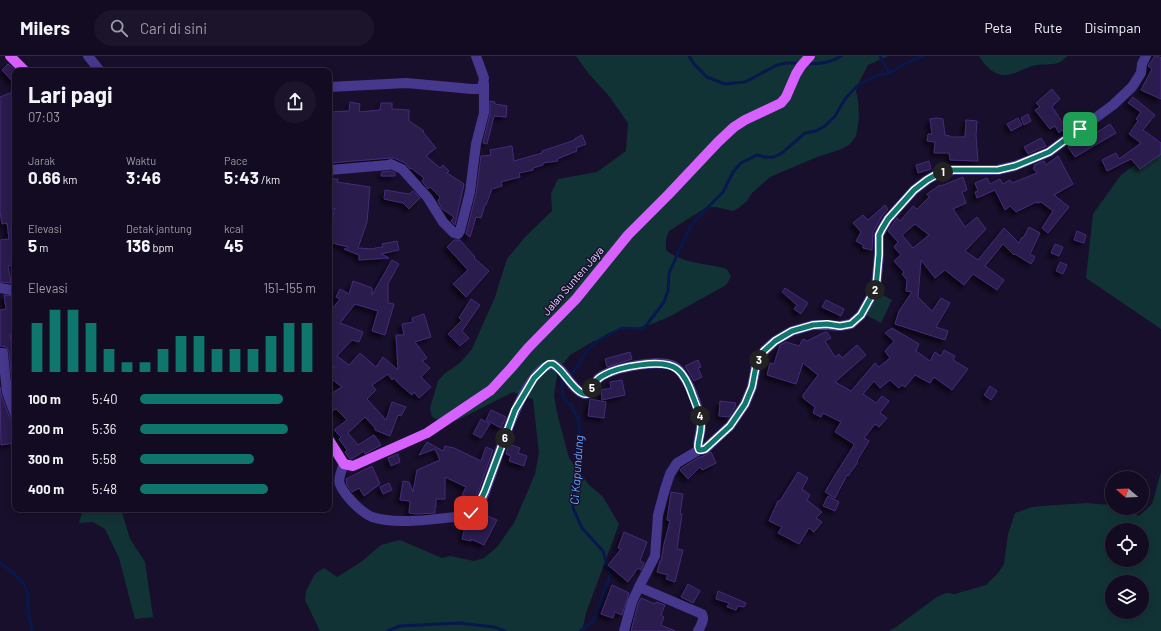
<!DOCTYPE html>
<html lang="id">
<head>
<meta charset="utf-8">
<style>
	body { margin:0; font-family:Barlow,sans-serif; background:#1b142a; color:#f1f3f6; height:100vh; display:flex; flex-direction:column; font-size:15px; white-space:nowrap }
	* { box-sizing:border-box; margin:0 }
	p { font-size:13px; color:#9c9ba5 }
	.icon { flex:none; width:22px; height:22px; fill:none; stroke:currentColor; stroke-width:2; stroke-linecap:round; stroke-linejoin:round }
	.map { position:relative; flex:1; overflow:hidden }
	.panel { position:absolute; left:12px; top:12px; width:320px; height:444px; display:flex; flex-direction:column; background:#120b21; border-radius:8px; box-shadow:0 2px 10px #0003,0 0 0 1px #312b3f }
	.panel>* { flex:none }
	.needle { width:26px; rotate:289deg }
	.controls { position:absolute; left:1105px; top:415px; display:grid; gap:8px }
	.controls a { display:grid; place-items:center; width:44px; height:44px; border-radius:50%; background:#120b21; box-shadow:0 2px 10px #0003,0 0 0 1px #312b3f; font-size:20px }
	.pin { position:absolute; display:grid; place-items:center; width:34px; height:34px; color:#fff; margin:-17px; border-radius:8px; box-shadow:0 2px 6px #0006 }
	.km { position:absolute; width:20px; height:20px; margin:-10px; border-radius:50%; background:#222; color:#fff; font-size:11px; line-height:20px; text-align:center }
	.round { display:grid; place-items:center; flex:none; width:42px; height:42px; border-radius:21px; background:#1b142a }
	.head { display:flex; align-items:center; justify-content:space-between; height:68px; padding:0 16px }
	h1 { font-size:22px; font-weight:700; line-height:30px }
	.metrics { display:grid; grid-template-columns:repeat(3,1fr); gap:6px; height:68px; padding:4px 16px }
	.metrics div { display:grid; align-content:center }
	.metrics b { font-size:17px; font-weight:700 }
	.metrics small { font-size:11px; font-weight:400 }
	.metrics p { font-size:11px }
	.chart { height:112px; padding:8px 16px }
	.chart p { display:flex; justify-content:space-between }
	.chart svg { width:100%; height:72px; margin-top:4px; stroke:#0f766e; stroke-width:6 }
	ul { padding:0 16px; list-style:none; font-size:13px }
	li { display:grid; grid-template-columns:64px 48px 1fr; align-items:center; height:30px }
	li i { height:10px; border-radius:5px; background:#0f766e }
	header { display:flex; align-items:center; gap:24px; box-sizing:border-box; height:56px; padding:0 20px; background:#120b21; border-bottom:1px solid #312b3f }
	header strong { font-size:19px }
	nav { display:flex; gap:22px; margin-inline-start:auto; font-size:14px }
	.search { width:280px; height:36px; background:#1b142a; display:flex; align-items:center; gap:10px; box-sizing:border-box; padding:0 14px; border-radius:22px; color:#9c9ba5; font-size:15px }
	.map>svg:first-child { display:block }
	.green { fill:#123336; fill-rule:evenodd }
	.lines { fill:none; stroke-linecap:round; stroke-linejoin:round }
	.stream { stroke:#08184c; stroke-width:3 }
	.building { fill:#2b1a4e; stroke:#452b7b; fill-rule:evenodd; filter:url(#shadow) }
	.minor { stroke:#46388d; stroke-width:10 }
	.major { stroke:#d761ff; stroke-width:10 }
	.route-casing { stroke:#fff; stroke-width:8 }
	.route { stroke:#0f766e; stroke-width:5 }
	.labels { text-anchor:middle; stroke-width:3; stroke-linejoin:round; paint-order:stroke }
	.street-label { font-size:11px; fill:#e3daff; stroke:#180f2c }
	.water-label { font-size:12px; font-style:italic; fill:#68a7ff; stroke:#180f2c }
</style>
</head>
<body>
<header>
<strong>Milers</strong>
<div class="search"><svg class="icon" aria-label="search" viewBox="0 0 24 24"><circle cx="10" cy="10" r="6"/><path d="M15 15l6 6"/></svg>Cari di sini</div>
<nav><a>Peta</a><a>Rute</a><a>Disimpan</a></nav>
</header>
<div class="map">
<svg width="1161" height="575" viewBox="0 0 1161 575">
	<defs>
		<filter id="shadow"><feDropShadow dx="-3.5" dy="3.5" stdDeviation="2" flood-color="#0009"/></filter>
	</defs>
	<rect width="100%" height="100%" fill="#180f2c"/>
	<g class="green">
		<path d="M576 0H888L868 9 857 30 856 36 858 44 859 62 856 80 850 88 842 93 817 101 770 121 752 137 747 145 740 151 733 155 716 151H707L669 175 666 183V194C682 208 707 207 727 213L731 221 726 229 681 254 673 259 640 273 622 272 607 278 600 283 594 285 570 299 558 314 554 339 557 357 569 402 589 429 603 441 619 468 586 557 582 575H320L305 544 306 535 315 518 324 512 337 521 361 506 381 489 400 484 442 502 450 500 474 505 484 502 497 491 514 467 535 418 539 397 533 343 513 336 458 364C448 366 441 366 432 361L430 352 438 325 444 318 460 307 472 293 495 241 507 203 525 181 552 155 551 137 558 123 597 116 626 95 628 67 609 40 589 18Z"/>
		<path d="M979 0H1068C1065 2 1063 4 1060 6 1052 10 1041 7 1032 10 1026 12 1021 15 1015 17 997 23 988 14 979 0Z"/>
		<polygon points="1161,95 1161,273 1086,222 1093,158 1121,119 1136,108"/>
		<polygon points="877,236 892,244 881,267 866,259"/>
		<path d="M1161 416V575H889L896 571 937 541 946 537 955 538 986 529 999 516 1004 508 1008 478 1015 457 1032 451 1042 450 1086 447 1112 449V452H1125L1139 460 1152 448ZM1112 474H1142V504H1112ZM1112 526H1142V556H1112Z"/>
		<polygon points="83,453 121,453 130,483 145,506 153,561 135,563 119,502 105,473 93,466 79,467"/>
	</g>
	<g class="lines">
		<g class="stream">
			<polyline points="689,0 694,8 707,21 725,28 745,26 777,9 786,7 801,7"/>
			<polyline points="880,0 889,17"/>
			<path d="M807 7C818 9 832 6 841 0"/>
			<polyline points="0,506 24,527 28,540 28,555 32,574 32,575"/>
			<polyline points="388,575 400,570 459,567 494,571 505,575"/>
			<polyline points="580,575 594,565 610,519 603,495 582,472 573,452 580,377 578,362 571,349 563,342 562,326 573,316 587,295 600,283 622,272 640,273 645,271 664,246 668,235 669,217 690,171 701,158 723,136 733,116 741,107 757,99 765,101 774,101 782,97 805,77 816,75 825,70 835,60 845,43 857,30 875,20 889,17 909,6 923,0"/>
		</g>
	</g>
	<g class="building">
		<polygon points="1155,0 1157,0 1161,2 1161,43 1141,34 1152,13 1148,10"/>
		<polygon points="8,8 15,14 15,28 2,14"/>
		<polygon points="1052,33 1060,43 1052,51 1063,67 1071,61 1076,68 1064,77 1062,74 1059,77 1055,70 1050,73 1035,54 1040,51 1036,47"/>
		<polygon points="15,35 15,200 11,201 12,209 8,210 11,227 0,226 0,184 9,183 7,167 2,168 0,156 0,41"/>
		<polygon points="1133,41 1155,59 1143,74 1161,87 1161,98 1140,113 1131,103 1107,115 1102,104 1116,97 1119,103 1141,87 1129,78 1138,65 1136,63 1141,56 1128,47"/>
		<polygon points="490,45 495,46 495,48 507,50 506,61 494,60 487,88 483,87 490,58"/>
		<polygon points="350,46 360,48 359,56 380,54 381,47 392,47 392,53 409,54 409,65 424,75 423,76 436,92 426,100 440,112 443,109 449,115 447,117 464,128 455,169 451,165 454,161 442,153 438,145 440,141 430,131 428,133 422,125 424,122 411,112 410,113 405,107 394,102 390,102 329,107 330,56 349,55"/>
		<polygon points="1028,58 1031,65 1024,69 1021,62"/>
		<polygon points="937,62 943,63 945,79 950,80 950,81 965,81 966,64 977,65 976,79 978,105 950,104 949,97 934,97 935,86 927,85 928,78 932,78 930,63"/>
		<polygon points="1018,62 1022,69 1011,75 1007,68"/>
		<polygon points="1110,68 1116,77 1075,101 1068,91 1071,89 1071,88 1084,78 1088,82"/>
		<polygon points="582,79 586,88 576,92 577,95 557,103 558,105 543,107 543,109 533,112 533,114 519,117 520,121 501,126 502,130 492,133 486,149 485,149 481,162 476,161 470,181 466,178 476,138 481,100 491,99 490,94 512,90 514,105 542,97 542,95 575,84 574,83"/>
		<polygon points="1041,82 1046,90 1028,98 1024,91"/>
		<polygon points="1058,100 1073,128 1054,139 1069,151 1048,177 1042,172 1053,155 1041,146 1037,147 1036,146 1016,156 1010,150 1005,154 995,134 977,142 975,136 978,135 975,127 987,122 990,128 1000,123 1003,128 1010,124 1012,127 1037,117 1033,112 1035,111 1034,109 1044,105 1046,109"/>
		<polygon points="929,105 931,113 918,117 916,109"/>
		<polygon points="391,115 395,117 395,120 381,120 382,116"/>
		<path d="M963 121 967 134 962 136 966 147 953 153 965 171 977 161 986 173 965 195 978 204 1004 172 1019 187 1022 181 1023 182 1029 171 1040 177 1030 198 1035 201 1031 208 1015 198 1014 199 1003 188 985 210 1004 224 997 234 973 218 964 229 945 214 935 222 921 204 918 241 932 255 941 242 950 247 936 271 948 275 945 284 895 268 899 255 912 236 906 235 907 224 902 218 904 216 894 205 901 199 894 191 898 186 888 175 897 162 900 165 913 150 917 153 929 141 927 138 940 129 941 130ZM915 168 929 179 913 192 902 179Z"/>
		<polygon points="330,123 338,123 337,126 370,131 367,166 358,192 375,193 375,192 383,191 382,188 397,185 399,194 381,198 389,202 359,204 359,199 344,193 348,193 348,191 329,186 329,176 335,152 329,157"/>
		<polygon points="385,134 409,138 413,135 420,142 409,153 403,147 384,143"/>
		<polygon points="885,149 888,153 882,160 873,176 872,194 863,192 863,189 856,185 861,176 853,167 863,159 868,164"/>
		<polygon points="1077,175 1086,179 1084,187 1074,184"/>
		<polygon points="454,184 460,184 475,201 474,202 489,215 466,241 453,228 468,214 447,191"/>
		<polygon points="1055,188 1063,191 1059,200 1051,197"/>
		<polygon points="392,204 399,208 388,228 388,247 394,248 385,279 372,275 378,255 355,248 340,267 363,276 359,286 352,284 337,300 349,309 360,297 376,311 383,301 398,314 396,279 404,279 402,268 413,266 412,262 424,258 431,281 415,286 427,302 422,305 430,312 421,321 431,331 419,342 414,336 412,339 397,326 394,322 392,324 388,318 372,329 376,334 367,343 386,364 392,346 406,351 401,360 398,359 390,380 375,374 375,372 365,361 348,377 358,389 374,379 381,389 365,398 364,395 352,403 350,403 345,396 347,394 339,383 341,381 334,374 347,364 336,353 329,356 329,339 342,331 329,321 329,318 334,311 330,308 329,310 329,257 340,243 336,241 340,233 349,238 353,225 372,232 372,239"/>
		<polygon points="1060,206 1067,209 1063,218 1056,215"/>
		<polygon points="785,232 808,247 801,258 794,253 797,249 782,236"/>
		<polygon points="4,239 15,240 15,276 10,279 13,298 15,298 15,339 13,335 9,296 6,291 0,290 0,254 6,253"/>
		<polygon points="471,243 480,249 462,275 469,282 460,290 448,278 462,264 459,262"/>
		<polygon points="826,244 844,253 841,260 822,251"/>
		<polygon points="892,272 919,288 916,295 930,305 935,296 941,300 944,294 955,300 953,304 968,313 952,334 934,321 930,327 915,319 905,331 902,329 899,332 890,324 880,332 874,325 863,338 876,347 882,340 889,345 880,357 887,362 879,371 875,368 864,382 869,385 857,405 858,406 848,420 847,419 835,442 825,436 835,419 853,391 854,388 835,376 841,366 823,357 821,361 813,357 815,351 803,342 803,339 818,319 803,307 796,328 767,319 770,307 774,308 780,289 786,286 799,290 803,283 807,285 825,276 827,276 831,282 825,285 835,301 839,298 842,302 857,289 866,299 835,326 851,335 875,307 879,311 890,302 885,295 894,285 885,277"/>
		<polygon points="630,296 632,303 607,311 605,303"/>
		<polygon points="698,304 701,311 698,312 702,321 694,325 685,310"/>
		<polygon points="622,324 625,339 602,344 601,334 611,332 610,326"/>
		<polygon points="990,330 997,335 991,344 984,339"/>
		<polygon points="0,331 1,338 9,360 11,363 15,364 15,379 13,380 14,387 1,389"/>
		<polygon points="590,343 606,346 604,362 588,360"/>
		<polygon points="720,345 736,347 735,351 729,361 719,360"/>
		<polygon points="491,354 506,361 501,372 486,364"/>
		<polygon points="481,363 490,368 481,382 473,378"/>
		<polygon points="427,386 443,395 445,390 454,392 481,405 486,391 493,394 478,437 474,444 470,450 461,454 459,452 469,442 462,439 466,431 445,421 445,443 436,443 436,451 435,451 435,457 417,458 409,457 410,445 400,444 403,425 409,426 413,436 417,414 440,404 435,393 419,399"/>
		<polygon points="509,388 520,392 518,397 527,400 524,410 509,405 511,400 506,398"/>
		<polygon points="711,396 716,407 702,414 700,411 688,423 680,414 682,412 698,402 706,399"/>
		<polygon points="398,398 400,406 391,410 388,402"/>
		<polygon points="372,410 380,428 364,440 359,432 352,436 347,429 346,423"/>
		<polygon points="798,416 808,422 802,433 810,439 807,444 822,456 816,462 822,466 814,476 809,472 799,488 778,477 782,471 769,465 778,445 780,445"/>
		<polygon points="389,427 392,434 383,438 380,431"/>
		<polygon points="671,436 683,438 680,458 682,458 677,493 683,494 675,526 666,523 668,519 657,516 660,505 661,505 664,488 670,465 667,464"/>
		<polygon points="828,440 839,446 835,455 823,450"/>
		<polygon points="485,459 497,464 484,489 471,483 471,485 462,483 465,471 479,474"/>
		<polygon points="624,476 647,486 640,505 644,507 641,514 638,512 628,526 608,509 621,493 618,492"/>
		<polygon points="688,528 700,535 693,547 681,541"/>
		<polygon points="612,529 629,537 622,559 615,556 613,562 601,558"/>
		<polygon points="718,535 746,547 744,551 738,550 736,554 727,551 729,547 716,543"/>
		<polygon points="641,542 655,548 656,546 665,549 661,559 664,561 661,569 675,575 631,575 638,548"/>
	</g>
	<g class="lines">
		<g class="minor">
			<polyline points="88,0 100,15"/>
			<polyline points="329,31 406,27 472,33 482,33 484,22 476,0"/>
			<polyline points="329,114 388,109 391,108 402,113 428,142 443,166 454,177 458,178 460,175 470,136 476,88 484,57 484,28"/>
			<polyline points="0,232 11,234 15,234"/>
			<polyline points="0,297 3,297 7,336 15,358"/>
			<path d="M344 408C337 425 337 427 348 441 354 448 363 457 372 461 395 469 438 463 463 460 468 458 473 457 476 453 482 447 486 433 489 425 498 401 525 310 553 308 556 310 558 312 561 314 567 321 575 335 584 338 591 340 594 326 599 322 611 312 652 305 667 308 673 309 679 313 682 318 690 328 701 357 701 370 701 378 696 387 699 394"/>
			<path d="M639 531 702 558C705 564 701 569 698 575"/>
			<polyline points="624,575 632,546 639,531 655,500 658,459 665,433 670,418 677,407 699,394 705,393 730,370 745,348 752,331 756,310 764,295 775,285 792,275 813,269 827,269 840,270 851,268 861,259 876,232 879,198 879,179 882,173 888,163 914,134 927,124 939,117 953,114 997,114 1015,110 1049,96 1113,49 1132,31 1141,17 1142,8 1146,0"/>
		</g>
		<g class="major">
			<polyline points="10,0 25,15"/>
			<polyline points="329,384 344,408 353,410 427,377 491,334 512,311 528,292 576,243 628,179 668,139 718,86 734,71 745,64 781,47 786,41 796,18 801,10 810,0"/>
		</g>
	</g>
	<g class="lines">
		<g class="route-casing">
			<path id="route" d="M471 457 477 452 485 435 515 354 534 322 545 311 549 308H553C556 310 558 312 560 314 566 320 578 339 586 338 591 338 592 331 595 327 597 323 600 321 604 319 618 311 663 302 677 313 685 319 690 332 693 341 697 351 701 360 701 370 701 378 698 384 698 391L699 394H701L705 393 730 370 745 348 752 331 756 310 764 295 775 285 792 275 813 269 827 268 840 270 851 268 861 259 876 232 879 198V179L882 173 888 163 914 134 927 124 939 117 953 114H998L1015 110 1049 96 1080 73"/>
		</g>
		<use href="#route" class="route"/>
	</g>
	<g class="labels">
		<g class="street-label">
			<text transform="translate(573 225) rotate(-49)" y="4">Jalan Sunten Jaya</text>
		</g>
		<g class="water-label">
			<text transform="translate(577 414) rotate(-86)" y="4">Ci Kapundung</text>
		</g>
	</g>
</svg>
<div class="controls">
<a><svg class="needle" viewBox="-14 -14 28 28"><path d="M0-13l5 13h-10z" fill="#e53935"/><path d="M0 13l5-13h-10z" fill="#9c9ba5"/></svg></a>
<a><svg class="icon" aria-label="locate" viewBox="0 0 24 24"><circle cx="12" cy="12" r="6"/><path d="M12 2v4M12 18v4M2 12h4M18 12h4"/></svg></a>
<a><svg class="icon" aria-label="layers" viewBox="0 0 24 24"><path d="M12 4l9 5-9 5-9-5zM3 14l9 5 9-5"/></svg></a>
</div>
<div class="pin" style="left:1080px;top:73px;background:#1e9e55"><svg class="icon" aria-label="arrive" viewBox="0 0 24 24"><path d="M6 21V4h12l-3 4 3 4H6"/></svg></div>
<div class="pin" style="left:471px;top:457px;background:#d93025"><svg class="icon" aria-label="check" viewBox="0 0 24 24"><path d="M5 12l5 5 9-10"/></svg></div>
<b class="km" style="left:943px;top:116px">1</b>
<b class="km" style="left:875px;top:234px">2</b>
<b class="km" style="left:759px;top:304px">3</b>
<b class="km" style="left:700px;top:360px">4</b>
<b class="km" style="left:592px;top:332px">5</b>
<b class="km" style="left:505px;top:382px">6</b>
<section class="panel">
<div class="head"><div><h1>Lari pagi</h1><p>07:03</p></div><a class="round"><svg class="icon" aria-label="share" viewBox="0 0 24 24"><path d="M12 15V3M7 8l5-5 5 5M5 13v7h14v-7"/></svg></a></div>
<div class="metrics">
<div><p>Jarak</p><b>0.66<small> km</small></b></div>
<div><p>Waktu</p><b>3:46</b></div>
<div><p>Pace</p><b>5:43<small> /km</small></b></div>
</div>
<div class="metrics">
<div><p>Elevasi</p><b>5<small> m</small></b></div>
<div><p>Detak jantung</p><b>136<small> bpm</small></b></div>
<div><p>kcal</p><b>45</b></div>
</div>
<div class="chart"><p><span>Elevasi</span>151–155 m</p>
<svg viewBox="0 0 160 44" preserveAspectRatio="none"><path d="M5 44V14M15 44V6M25 44V6M35 44V14M45 44V30M55 44V38M65 44V38M75 44V30M85 44V22M95 44V22M105 44V30M115 44V30M125 44V30M135 44V22M145 44V14M155 44V14"/></svg>
</div>
<ul>
<li><b>100 m</b>5:40<i style="width:81%"></i></li>
<li><b>200 m</b>5:36<i style="width:84%"></i></li>
<li><b>300 m</b>5:58<i style="width:65%"></i></li>
<li><b>400 m</b>5:48<i style="width:73%"></i></li>
</ul>
</section>
</div>
</body>
</html>
